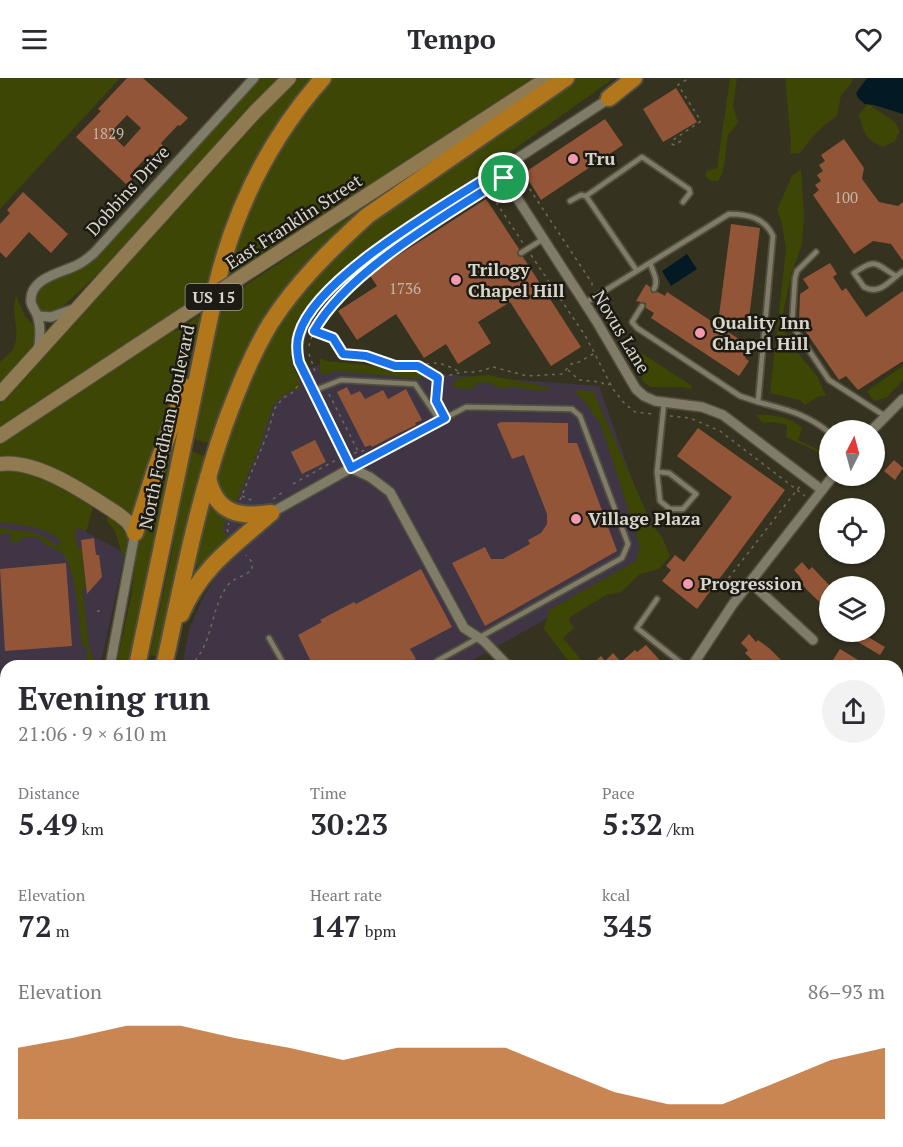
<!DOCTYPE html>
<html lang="en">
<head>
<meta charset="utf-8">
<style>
	body { margin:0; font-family:"PT Serif",serif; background:#f2f2f3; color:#2b2b33; height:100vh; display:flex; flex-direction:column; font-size:22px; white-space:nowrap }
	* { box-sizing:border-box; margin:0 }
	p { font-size:20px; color:#7c7c81 }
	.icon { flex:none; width:33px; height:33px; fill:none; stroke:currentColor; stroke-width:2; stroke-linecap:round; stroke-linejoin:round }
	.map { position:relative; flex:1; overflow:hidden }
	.details { position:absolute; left:0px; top:582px; width:903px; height:488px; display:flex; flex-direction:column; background:#fff; border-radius:18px 18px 0 0; box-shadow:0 2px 4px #0004 }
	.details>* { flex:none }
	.needle { width:39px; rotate:6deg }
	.buttons { position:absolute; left:819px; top:342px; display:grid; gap:12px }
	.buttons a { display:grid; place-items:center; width:66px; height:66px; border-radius:50%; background:#fff; box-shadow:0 2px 4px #0004; font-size:30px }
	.pin { position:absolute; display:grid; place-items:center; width:51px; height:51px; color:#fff; margin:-26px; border:3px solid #fff; border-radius:50%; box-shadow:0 2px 6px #0007 }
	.round { display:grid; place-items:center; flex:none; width:63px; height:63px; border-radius:32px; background:#f2f2f3 }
	.headline { display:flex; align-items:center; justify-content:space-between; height:102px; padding:0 18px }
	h1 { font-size:33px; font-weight:700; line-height:45px }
	.metrics { display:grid; grid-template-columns:repeat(3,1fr); gap:9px; height:102px; padding:6px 18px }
	.metrics div { display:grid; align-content:center }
	.metrics b { font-size:30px; font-weight:700 }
	.metrics small { font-size:16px; font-weight:400 }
	.metrics p { font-size:16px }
	.chart { height:168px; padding:12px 18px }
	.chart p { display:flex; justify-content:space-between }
	.chart svg { width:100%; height:108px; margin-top:6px; fill:#b45309; opacity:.7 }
	header { display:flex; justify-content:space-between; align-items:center; height:78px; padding:0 18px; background:#fff; font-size:27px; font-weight:700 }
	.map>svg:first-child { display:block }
	.commercial { fill:#3f3545 }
	.green { fill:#3d4605 }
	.water { fill:#031a25 }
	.building { fill:#925538; fill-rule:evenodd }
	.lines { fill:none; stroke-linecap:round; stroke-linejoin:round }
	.lane-casing { stroke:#524f3f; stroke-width:8 }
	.street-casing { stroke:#524f3f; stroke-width:12 }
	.secondary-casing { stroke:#524f3f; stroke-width:16 }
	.highway-casing { stroke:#524f3f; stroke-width:20 }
	.path { stroke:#6e6b5b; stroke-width:1.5; stroke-dasharray:3 4.5; stroke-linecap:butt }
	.lane { stroke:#817c68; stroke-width:4.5 }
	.street { stroke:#817c68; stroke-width:9 }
	.secondary { stroke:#907a51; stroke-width:14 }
	.highway { stroke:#b2771b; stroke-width:16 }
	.secondary-bridge-casing { stroke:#524f3f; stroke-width:16; stroke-linecap:butt }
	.secondary-bridge { stroke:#907a51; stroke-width:14 }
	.route-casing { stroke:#fff; stroke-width:12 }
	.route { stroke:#1a73e8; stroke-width:8 }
	.poi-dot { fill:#f19ab1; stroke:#1c1a12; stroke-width:2 }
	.labels { text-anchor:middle; stroke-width:5; stroke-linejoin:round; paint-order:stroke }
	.number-label { font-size:15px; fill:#c6b6a6 }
	.shield { fill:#1c1a12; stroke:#a09e94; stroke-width:1.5 }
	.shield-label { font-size:16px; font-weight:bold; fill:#d8d6cb }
	.poi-label { font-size:18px; font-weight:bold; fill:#d8d6cb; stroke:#1c1a12; text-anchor:start }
	.street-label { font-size:18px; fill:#d8d6cb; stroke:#1c1a12 }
</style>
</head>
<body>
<header><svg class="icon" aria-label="menu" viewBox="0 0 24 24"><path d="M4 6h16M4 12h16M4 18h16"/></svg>Tempo<svg class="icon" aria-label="heart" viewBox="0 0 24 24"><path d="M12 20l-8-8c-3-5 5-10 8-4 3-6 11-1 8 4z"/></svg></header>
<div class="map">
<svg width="903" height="1069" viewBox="0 0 903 1069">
	<rect width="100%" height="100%" fill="#363220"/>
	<g class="commercial">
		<polygon points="318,287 599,308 659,478 462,588 185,588 183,584 189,552 203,520 223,486 211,453 272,304"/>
		<polygon points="3,409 125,475 100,588 6,588 6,977 0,976 0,410"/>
	</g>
	<g class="green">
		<polygon points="0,0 120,0 0,131"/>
		<path d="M260 0H280L117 178 58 233 50 236 40 231 36 221C41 202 64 200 79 192 88 187 95 181 103 174Z"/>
		<polygon points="299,0 315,0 303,13 208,212 0,350 0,325 262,34"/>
		<path d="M331 0H541L226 202C240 127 281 56 331 0Z"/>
		<path d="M574 0H614L498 83 494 89C467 107 441 124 414 142 373 169 314 204 294 252 290 262 290 276 293 287 296 297 302 303 299 313L294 311 280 320 273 328 260 368 235 426 232 427 219 412 218 387 246 309 274 254 309 206 360 152 474 67Z"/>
		<polygon points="730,0 737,0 733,28 738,45 728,57 723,94 718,103 711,103 705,98 707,93 717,90"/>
		<path d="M785 0H853L851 6 841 17 837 38C821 48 811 60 800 75L790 76 791 64Z"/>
		<path d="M868 26 894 43 900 53 895 63 883 69C865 61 863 54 859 36Z"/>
		<polygon points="801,91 804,138 802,166 791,197 782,240 784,251 798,275 817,298 826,318 819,318 805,327 800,322 770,315 786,171 782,146 777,132 792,98"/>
		<polygon points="369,125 371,125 317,179 214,361 205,365 193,360 221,224"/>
		<path d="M16 218 25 238 34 248 35 261 31 271 0 307V284C5 279 11 275 14 269 21 253 10 234 16 218Z"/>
		<polygon points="204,234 135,441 124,433 0,382 0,364 173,251 175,254"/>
		<polygon points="632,269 691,307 692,311 680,309 650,309 643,303"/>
		<polygon points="320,280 327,283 414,292 420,294 422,299 420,301 336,293 325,297 320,295"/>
		<polygon points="903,288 903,302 887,319 876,323 871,320 867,313"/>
		<path d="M487 297 552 310C536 318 518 304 502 311L488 305 478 304C473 314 461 312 452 308L458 300Z"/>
		<polygon points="573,312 593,313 652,447 662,459 670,478 659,491 640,496 621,514 606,517 570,539 569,543 574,550 563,560 586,588 572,588 544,551 549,532 636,483 640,468 601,347 585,324"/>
		<path d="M756 337C771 336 791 339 802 350L798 362 827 376 824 377 786 359 787 347 773 344 763 345Z"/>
		<polygon points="176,355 174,380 132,586 117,583 131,519 137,470 146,438"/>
		<polygon points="192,373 206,379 160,579 150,577 172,474 187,375"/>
		<path d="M0 390H25L94 425 87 451 85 453 77 449 75 456 78 471H82L86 511 82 510 89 569 95 584 93 587 87 585V571L82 566C78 542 77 493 63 476 57 469 46 471 39 459H21V464H10L12 455 0 456V450C25 455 36 449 56 468L61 465C49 447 20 448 0 444Z"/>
		<polygon points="210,424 222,439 226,439 223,453 228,459 228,463 223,464 225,466 203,487 196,489 207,426"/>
		<path d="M110 436C122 447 136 465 123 479L115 453 107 443 108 437Z"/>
		<polygon points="131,1064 211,1067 212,1069 115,1069"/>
	</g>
	<g class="water">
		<polygon points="867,0 903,0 903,36 874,27 865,26 859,21 856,15"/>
		<polygon points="687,176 697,191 671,208 662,193"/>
	</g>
	<g class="building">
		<path d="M127 0H143L188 40 180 48 178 47 161 65 163 68 153 79 150 76 134 92 137 95 127 107 76 59 101 33 98 31ZM127 37 141 50 124 69 110 55Z"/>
		<polygon points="676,10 697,44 663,64 643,31"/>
		<polygon points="605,41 623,67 541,122 524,95"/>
		<polygon points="844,61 864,90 862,101 879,124 898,128 903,124 903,183 891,166 873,163 854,176 813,117 819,112 815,107 821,103 817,97 823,93 819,87 825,83 821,77"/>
		<polygon points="23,114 68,156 51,175 29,154 6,180 0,174 0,146 10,135 7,132"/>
		<polygon points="486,121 519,171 518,178 523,179 581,269 551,288 510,224 478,244 491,265 458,286 446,266 424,280 396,236 357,262 338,233 377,208 369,196"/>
		<polygon points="731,146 760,150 748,249 718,245"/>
		<polygon points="830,185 837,196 833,199 842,213 846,210 866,239 903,213 903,283 858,312 846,298 839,302 799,244 800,216 809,210 803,201"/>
		<polygon points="646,206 650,209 652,215 658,214 665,218 667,214 751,269 745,280 749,283 739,298 651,240 654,235 646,230 646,225 636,223"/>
		<polygon points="347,309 351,317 360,313 365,321 383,312 388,321 406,311 422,342 415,345 416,347 397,356 372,369 371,367 365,369 337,314"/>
		<polygon points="501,344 568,345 568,365 577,365 617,473 485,548 452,485 485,469 491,481 503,481 530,466 528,462 541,455 547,446 547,436 524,377 512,381 497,346"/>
		<polygon points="698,350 785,412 697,531 662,503 671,492 666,488 675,477 684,484 732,419 677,378"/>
		<polygon points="315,362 326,384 302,396 291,374"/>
		<polygon points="894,382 903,390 895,402 884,393"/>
		<polygon points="94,460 96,477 99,477 102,499 87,516 81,462"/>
		<polygon points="802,484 809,492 812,489 830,508 830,534 807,512 799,502 801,500 794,492"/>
		<polygon points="66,485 72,568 5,573 0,491"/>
		<polygon points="421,491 452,549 410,571 416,581 402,588 313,588 298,557 322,544 320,542 354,524 356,526"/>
		<polygon points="841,554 865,554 863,556 885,569 880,577"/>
		<polygon points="749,556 756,564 758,562 769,570 787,588 758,588 745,575 748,572 741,565"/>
		<polygon points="646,567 665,588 590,588 601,578 605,583 613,575 621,584 635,572 637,574"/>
		<polygon points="840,571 868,588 843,588 833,582"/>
	</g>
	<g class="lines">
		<g class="lane-casing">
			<g id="lane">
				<polyline points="570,123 581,117 586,118"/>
				<polyline points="816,174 797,193 795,200 792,247 829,302 885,338"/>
				<polyline points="521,175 543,161"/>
				<path d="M650 185C653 194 659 203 654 211"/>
				<polyline points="637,193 586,118 642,79 689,111 690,115 683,124"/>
				<path d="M896 198C875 186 877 179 854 195L864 209C880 218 890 202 903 193"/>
				<path d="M585 225 729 136C748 136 765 140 773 158L758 324C787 332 805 335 830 355"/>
				<polyline points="642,228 632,244 637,250 740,318 758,324"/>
				<polyline points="313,313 341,302 415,306 440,343"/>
				<polyline points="351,390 466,329 572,331 580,338 628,466 622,480 437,583 431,588"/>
				<polyline points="657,394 669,395 696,416 683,431 670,431 660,423 657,394 664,325"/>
				<polyline points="657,521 637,550 685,588"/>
				<polyline points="269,560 285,588"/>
				<polyline points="0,781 6,782"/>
				<polyline points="0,854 6,856"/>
				<polyline points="0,965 6,967"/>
				<polyline points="567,1069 575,1064"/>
				<polyline points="747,1069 751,1064"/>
			</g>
		</g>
		<g class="street-casing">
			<g id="street">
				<polyline points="499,92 597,244 636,311 644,318 655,323 702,329 723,337 822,412"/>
				<polyline points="38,238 51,239 74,231"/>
				<path d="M38 273C40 263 41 251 38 240 37 234 32 230 31 224 29 199 63 195 79 186 85 183 89 179 94 175L254 0"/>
				<polyline points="872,352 903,321"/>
				<path d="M351 390 299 284C289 239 338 202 368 178L613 18"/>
				<polyline points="351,390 370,399 390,414 464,550 484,563 508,588"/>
				<polyline points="271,435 351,390"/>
				<polyline points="750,504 813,562"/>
				<polyline points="110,588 135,455"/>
				<polyline points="692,588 733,526 833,398"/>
				<polyline points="0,625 6,623"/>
				<polyline points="897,804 903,804"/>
				<polyline points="13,1069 14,1064"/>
				<polyline points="101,1069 105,1064"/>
				<polyline points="245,1069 253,1069"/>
				<polyline points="275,1069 284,1064"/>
				<polyline points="884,1069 884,1064"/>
			</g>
		</g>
		<g class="secondary-casing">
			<g id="secondary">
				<polyline points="241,199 548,0"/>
				<polyline points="0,316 255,34 289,0"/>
				<polyline points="0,358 183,237"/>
				<path d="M0 386C38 381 87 416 118 436L128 444 135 455"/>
				<polyline points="490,1064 495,1069"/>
			</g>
		</g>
		<g class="highway-casing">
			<g id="highway">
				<polyline points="609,20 634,0"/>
				<path d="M208 399C215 435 239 440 271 435"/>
				<polyline points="135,455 156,389 186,309"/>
				<path d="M181 536C201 489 235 467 271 435"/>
				<path d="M137 588 217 205C236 128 270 60 323 0"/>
				<path d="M164 588C182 506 197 425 225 346 238 311 251 278 270 246 296 205 332 170 367 138L566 0"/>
				<polyline points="40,1069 41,1064"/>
				<polyline points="66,1069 67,1064"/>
			</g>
		</g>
		<g class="path">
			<polyline points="681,63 674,67 672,66 673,62 701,43 678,7 686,2 685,0"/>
			<polyline points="517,92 592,205 592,212"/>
			<polyline points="488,112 523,165"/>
			<polyline points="531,177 586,259 613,311 625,326 635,334 653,336"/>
			<polyline points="315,253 333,260 343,276 366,278 395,288 418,288 438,300 463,294 477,294 493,289 527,298 562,296 571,286 579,284 595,275"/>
			<path d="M309 268C316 232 368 192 397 172"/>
			<polyline points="309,276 316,296"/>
			<path d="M419 288C435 282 445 286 460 294"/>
			<polyline points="568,292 579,302 601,304 605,307 610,306"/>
			<polyline points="329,316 358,373"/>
			<polyline points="436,323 437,301"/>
			<polyline points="670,338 690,340 720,353 805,418"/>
			<polyline points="354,375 366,372"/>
			<polyline points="293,406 336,382"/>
			<polyline points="242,418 251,422"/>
			<polyline points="273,421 283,414"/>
			<polyline points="240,422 267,357 275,330 283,320 293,314 299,306"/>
			<polyline points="228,454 227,450 229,445"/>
			<polyline points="724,506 800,408"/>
			<polyline points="97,533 102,533"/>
			<path d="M190 588C215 564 209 532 228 507 234 500 245 498 252 492V484L246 477"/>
			<polyline points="0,978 6,978"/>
			<polyline points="470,1064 475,1069"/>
			<polyline points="0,1067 6,1038"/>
		</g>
		<use href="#lane" class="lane"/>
		<use href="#street" class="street"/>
		<use href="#secondary" class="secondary"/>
		<use href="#highway" class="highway"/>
		<g class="secondary-bridge-casing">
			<polyline id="secondary-bridge" points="183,237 241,199"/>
		</g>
		<use href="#secondary-bridge" class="secondary-bridge"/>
	</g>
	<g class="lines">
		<g class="route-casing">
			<path id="route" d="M499 92 504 100C447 137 347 193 314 253L333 260 343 276 366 278 395 288H418L438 300 436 323 445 340 351 390 299 284C297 275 296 265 299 256 316 198 448 125 499 92Z"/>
		</g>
		<use href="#route" class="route"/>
	</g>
	<g class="poi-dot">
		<circle cx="573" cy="81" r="6"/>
		<circle cx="456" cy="202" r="6"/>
		<circle cx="700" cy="255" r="6"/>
		<circle cx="576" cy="441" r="6"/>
		<circle cx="688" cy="506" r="6"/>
	</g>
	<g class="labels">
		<g class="number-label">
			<text x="108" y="61">1829</text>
			<text x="846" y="125">100</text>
			<text x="405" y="216">1736</text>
		</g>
		<rect class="shield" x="185.5" y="206" width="57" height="26" rx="4.5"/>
		<g class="shield-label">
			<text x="214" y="225">US 15</text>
		</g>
		<g class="poi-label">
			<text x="585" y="87">Tru</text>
			<text x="468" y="198">Trilogy<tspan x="468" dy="21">Chapel Hill</tspan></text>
			<text x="712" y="251">Quality Inn<tspan x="712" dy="21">Chapel Hill</tspan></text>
			<text x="588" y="447">Village Plaza</text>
			<text x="700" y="512">Progression</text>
		</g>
		<g class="street-label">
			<text transform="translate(128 113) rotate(-48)" y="6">Dobbins Drive</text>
			<text transform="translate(294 144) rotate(-33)" y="6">East Franklin Street</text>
			<text transform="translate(621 254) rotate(59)" y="6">Novus Lane</text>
			<text transform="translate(167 349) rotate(-78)" y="6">North Fordham Boulevard</text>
		</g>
	</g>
</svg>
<div class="buttons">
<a><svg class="needle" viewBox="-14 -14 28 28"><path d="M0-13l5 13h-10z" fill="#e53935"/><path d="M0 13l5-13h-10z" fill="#7c7c81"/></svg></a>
<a><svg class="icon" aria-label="locate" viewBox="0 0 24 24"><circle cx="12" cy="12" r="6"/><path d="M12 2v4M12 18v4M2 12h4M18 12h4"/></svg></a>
<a><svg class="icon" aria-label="layers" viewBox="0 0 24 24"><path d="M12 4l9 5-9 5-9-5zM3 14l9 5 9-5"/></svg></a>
</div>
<div class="pin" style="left:504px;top:100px;background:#1e9e55"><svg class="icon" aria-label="arrive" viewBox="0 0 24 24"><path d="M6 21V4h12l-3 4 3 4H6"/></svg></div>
<section class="details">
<div class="headline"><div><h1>Evening run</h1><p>21:06 · 9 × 610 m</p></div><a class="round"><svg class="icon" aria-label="share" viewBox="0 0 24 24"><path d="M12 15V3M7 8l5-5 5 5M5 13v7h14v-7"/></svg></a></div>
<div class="metrics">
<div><p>Distance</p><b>5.49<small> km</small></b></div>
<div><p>Time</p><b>30:23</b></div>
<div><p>Pace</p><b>5:32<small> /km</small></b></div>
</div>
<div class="metrics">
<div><p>Elevation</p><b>72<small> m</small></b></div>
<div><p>Heart rate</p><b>147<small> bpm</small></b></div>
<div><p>kcal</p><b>345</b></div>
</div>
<div class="chart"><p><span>Elevation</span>86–93 m</p>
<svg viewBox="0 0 160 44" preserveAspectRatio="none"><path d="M0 44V15L10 11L20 6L30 6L40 11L50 15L60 20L70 15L80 15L90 15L100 24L110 33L120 38L130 38L140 29L150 20L160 15V44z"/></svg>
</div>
</section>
</div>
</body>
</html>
